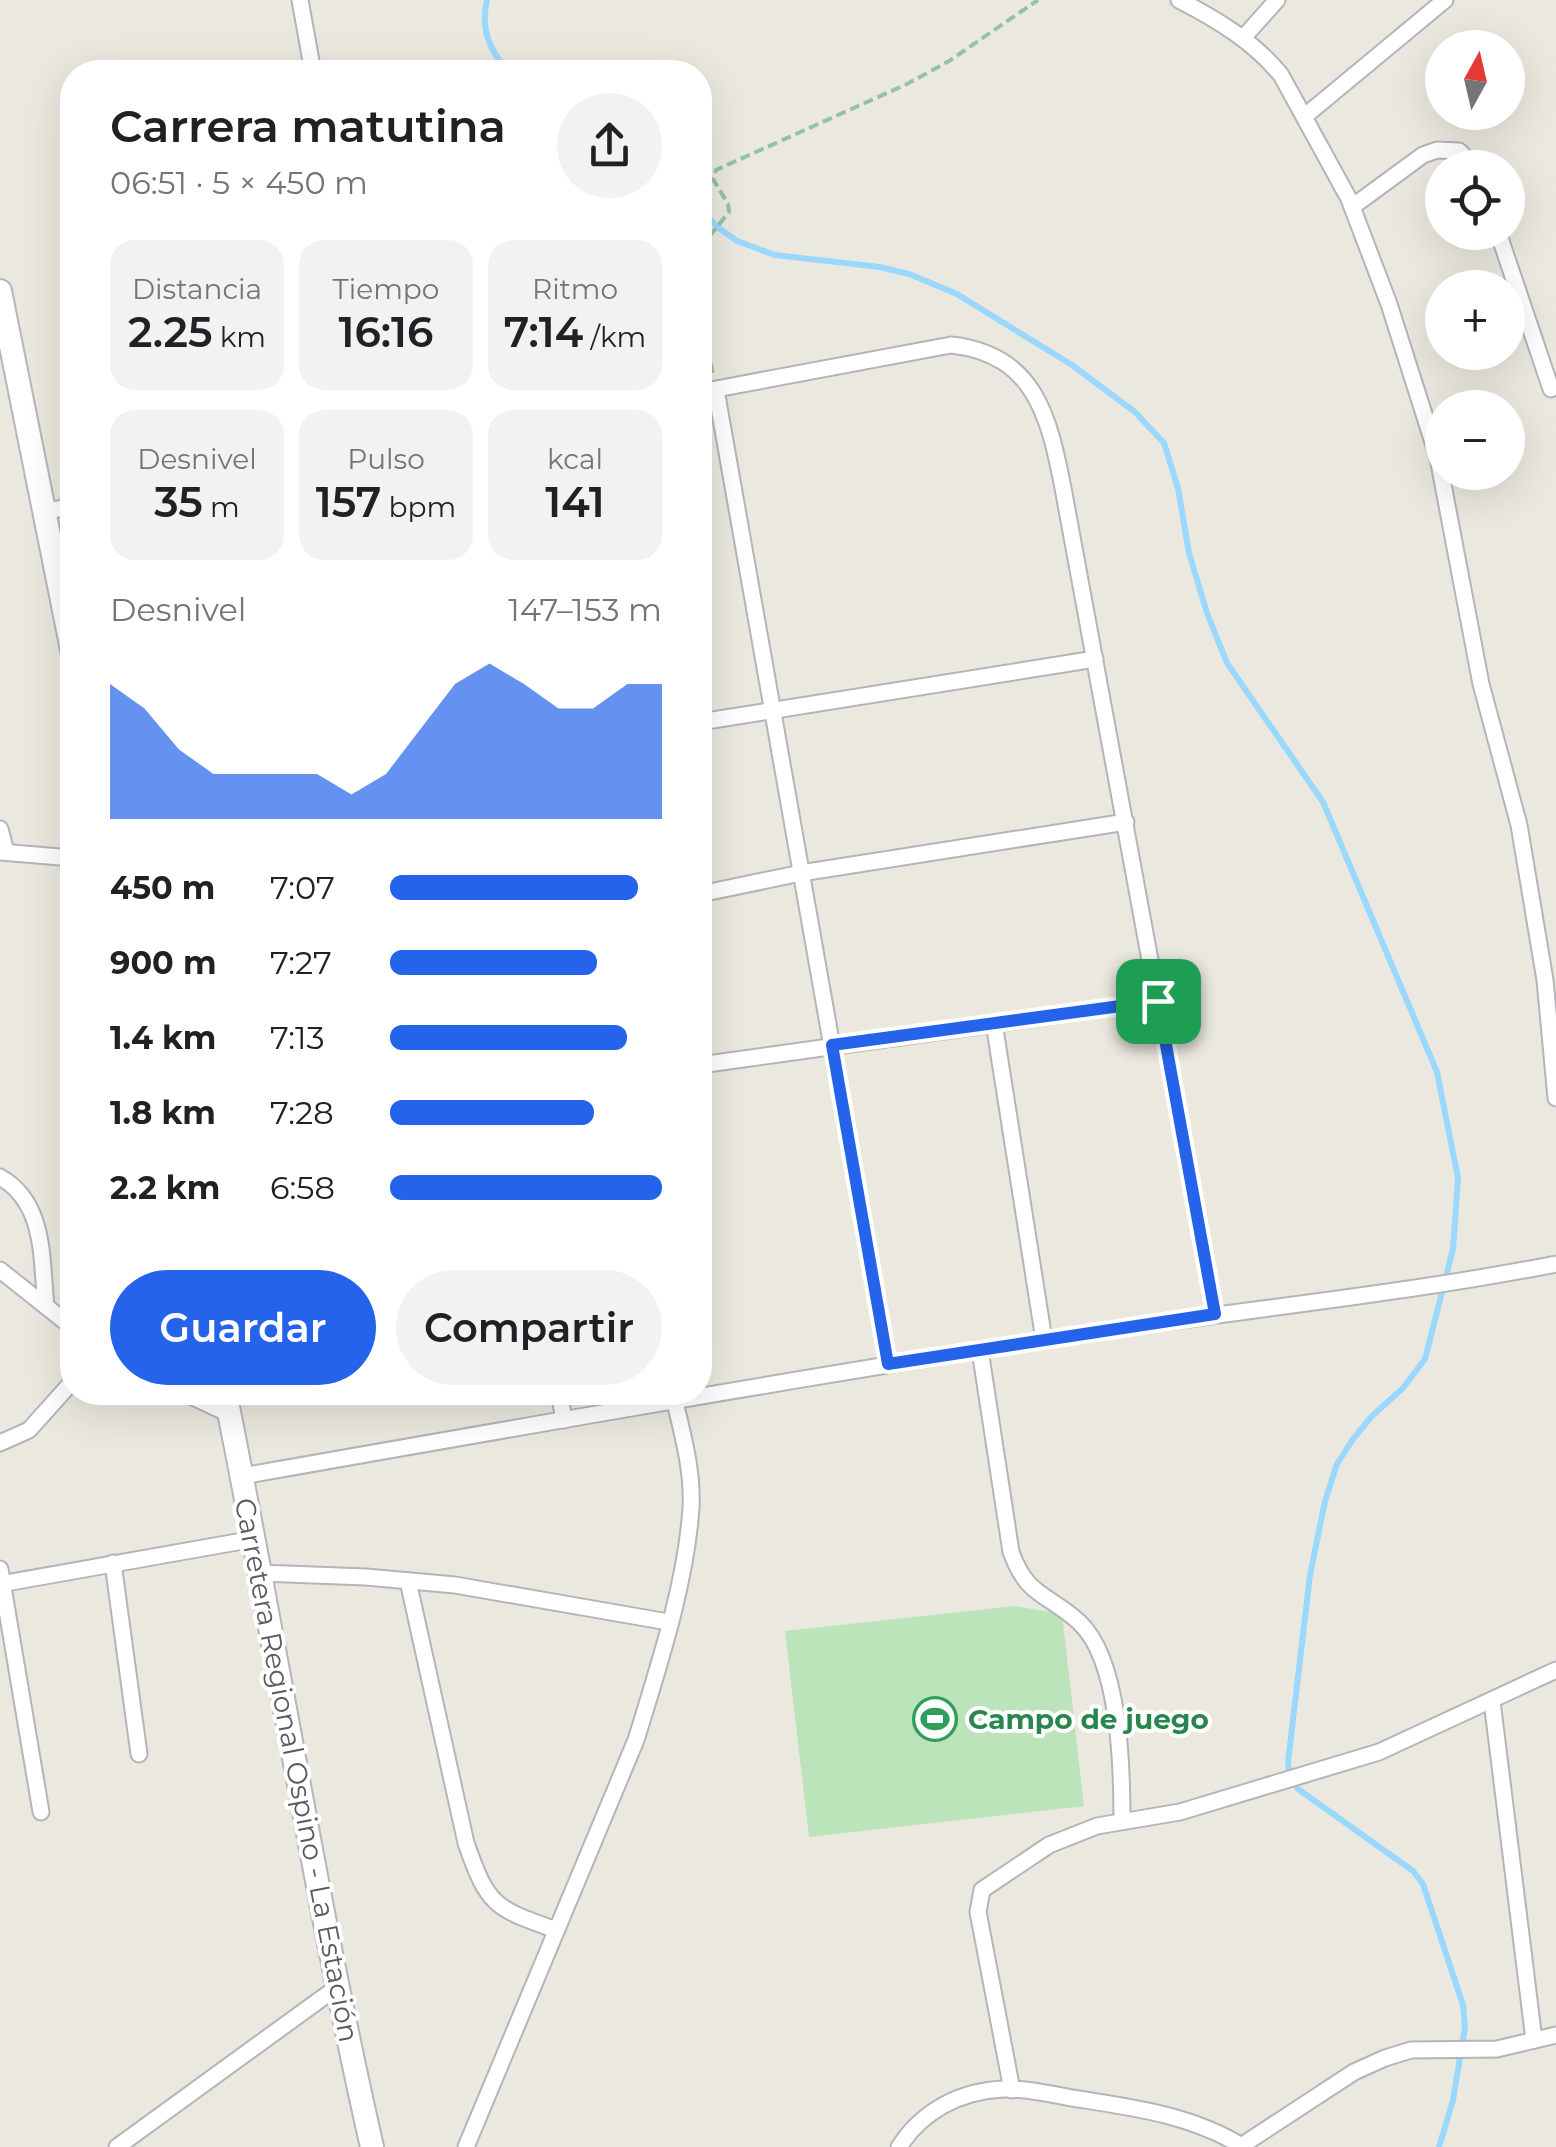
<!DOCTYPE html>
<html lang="es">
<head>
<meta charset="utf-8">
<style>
	body { margin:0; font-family:Montserrat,sans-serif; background:#f2f2f2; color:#202124; height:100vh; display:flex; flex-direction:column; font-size:38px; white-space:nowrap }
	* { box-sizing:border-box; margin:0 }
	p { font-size:32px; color:#757577 }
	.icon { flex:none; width:55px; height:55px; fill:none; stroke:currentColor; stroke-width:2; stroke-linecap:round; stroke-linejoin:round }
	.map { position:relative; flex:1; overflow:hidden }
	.sheet { position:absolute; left:60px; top:60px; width:652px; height:1345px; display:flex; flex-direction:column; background:#fff; border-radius:40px; box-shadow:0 10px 40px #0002 }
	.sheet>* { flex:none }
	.needle { width:65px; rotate:8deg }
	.buttons { position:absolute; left:1425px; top:30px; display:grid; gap:20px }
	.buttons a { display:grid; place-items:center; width:100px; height:100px; border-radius:50%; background:#fff; box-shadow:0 10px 40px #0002; font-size:50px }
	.pin { position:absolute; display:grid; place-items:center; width:85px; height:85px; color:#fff; margin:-42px; border-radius:20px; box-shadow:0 5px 15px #0006 }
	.round { display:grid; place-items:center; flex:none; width:105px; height:105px; border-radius:52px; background:#f2f2f2 }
	.headline { display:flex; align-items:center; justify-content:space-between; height:170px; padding:0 50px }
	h1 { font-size:45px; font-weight:600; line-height:75px }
	.stats { display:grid; grid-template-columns:repeat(3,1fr); gap:15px; height:170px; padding:10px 50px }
	.stats div { display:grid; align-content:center; border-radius:25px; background:#f2f2f2; text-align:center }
	.stats b { font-size:42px; font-weight:600 }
	.stats small { font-size:28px; font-weight:400 }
	.stats p { font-size:28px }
	.chart { height:280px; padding:20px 50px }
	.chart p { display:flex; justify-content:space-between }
	.chart svg { width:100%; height:180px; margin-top:10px; fill:#2563eb; opacity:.7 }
	.button { display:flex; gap:20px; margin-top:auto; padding:20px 50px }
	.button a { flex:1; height:115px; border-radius:60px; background:#2563eb; color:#fff; font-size:40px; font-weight:600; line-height:115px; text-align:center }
	.button a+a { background:#f2f2f2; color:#202124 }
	ul { padding:0 50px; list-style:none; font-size:32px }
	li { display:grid; grid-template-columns:160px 120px 1fr; align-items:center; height:75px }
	li i { height:25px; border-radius:12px; background:#2563eb }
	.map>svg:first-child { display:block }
	.green { fill:#bce4ba }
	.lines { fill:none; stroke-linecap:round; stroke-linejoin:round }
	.stream { stroke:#9bd8ff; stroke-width:6 }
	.minor-casing { stroke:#b2b6ba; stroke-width:19 }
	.secondary-casing { stroke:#b3b7bc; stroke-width:26 }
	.path { stroke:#93c4a0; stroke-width:4; stroke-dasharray:10 5; stroke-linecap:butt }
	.minor { stroke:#fff; stroke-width:15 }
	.secondary { stroke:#fff; stroke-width:22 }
	.route-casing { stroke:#fff; stroke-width:20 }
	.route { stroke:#2563eb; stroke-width:12 }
	.labels { text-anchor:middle; stroke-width:8; stroke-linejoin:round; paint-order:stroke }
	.leisure-label { font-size:28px; font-weight:bold; fill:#27864d; stroke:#fff; text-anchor:start }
	.street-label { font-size:28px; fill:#585c60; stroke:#fff }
</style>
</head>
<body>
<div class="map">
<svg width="1556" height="2147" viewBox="0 0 1556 2147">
	<rect width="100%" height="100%" fill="#ebe8df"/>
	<polygon class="green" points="1015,1606 1062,1614 1084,1806 809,1837 785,1631"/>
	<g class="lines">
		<g class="stream">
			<path d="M487 0C480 30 490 50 508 72"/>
			<polyline points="700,206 716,226 737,241 775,255 880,267 909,274 957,294 1072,365 1135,412 1164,443 1178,488 1189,553 1207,613 1227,663 1323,802 1437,1072 1458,1178 1453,1249 1425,1359 1403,1388 1372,1416 1353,1439 1337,1464 1325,1501 1310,1575 1288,1762 1290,1778 1298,1789 1413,1871 1423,1884 1463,2005 1465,2027 1453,2100 1439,2147"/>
		</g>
		<g class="minor-casing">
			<g id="minor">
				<polyline points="300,0 313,72"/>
				<path d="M1179 0C1218 20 1254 42 1281 75L1349 199 1389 304 1438 458 1481 684 1519 825 1545 980 1556 1098"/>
				<polyline points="1243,38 1277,0"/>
				<polyline points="1305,116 1445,0"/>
				<polyline points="1352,207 1423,155 1437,150 1459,151 1476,168"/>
				<polyline points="1498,232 1551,389"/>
				<polyline points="716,390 888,1364"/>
				<path d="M700 392 951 345C1035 354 1049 417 1063 488L1215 1313"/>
				<polyline points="44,512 72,506"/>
				<polyline points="700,722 1095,659"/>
				<polyline points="0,829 6,852"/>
				<polyline points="0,852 72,858"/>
				<polyline points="700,894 801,873 1126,822"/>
				<polyline points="994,1023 1044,1340"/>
				<polyline points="700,1065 1158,1001"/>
				<path d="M0 1177C46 1203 41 1259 46 1306"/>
				<polyline points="0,1270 72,1327"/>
				<path d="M980 1350 1011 1552C1028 1598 1046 1592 1079 1622 1120 1660 1122 1767 1122 1821"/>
				<polyline points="182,1392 229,1414"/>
				<polyline points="559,1392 564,1420"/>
				<polyline points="0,1443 29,1430 72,1382"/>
				<path d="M242 1476C520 1427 798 1378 1077 1335 1237 1310 1398 1295 1556 1264"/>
				<polyline points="113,1563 139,1754"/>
				<polyline points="0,1569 41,1812"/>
				<polyline points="260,1573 366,1577 455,1585 668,1622"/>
				<path d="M408 1581 466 1843C488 1906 494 1908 556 1930"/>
				<polyline points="0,1584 254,1539"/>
				<polyline points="1492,1701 1534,2040"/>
				<polyline points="1012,2090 978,1912 982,1890 1049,1845 1097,1826 1180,1812 1379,1752 1556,1670"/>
				<polyline points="1241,2146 1354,2072 1385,2058 1411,2050 1497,2049 1556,2035"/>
				<polyline points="117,2147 336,1988"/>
				<path d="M466 2147 636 1740C658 1668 686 1584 691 1508 693 1472 683 1436 675 1402"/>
				<path d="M899 2147C922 2111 960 2091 1003 2089 1025 2088 1050 2094 1072 2098 1130 2107 1193 2115 1243 2147"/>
			</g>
		</g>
		<g class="secondary-casing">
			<g id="secondary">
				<polyline points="0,291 72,650"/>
				<path d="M225 1392C276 1644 315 1897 372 2147"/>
			</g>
		</g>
		<g class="path">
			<polyline points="700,248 729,212 728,204 713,179 716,170 907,84 949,61 1038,0"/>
			<polyline points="700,304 713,375"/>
		</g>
		<use href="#minor" class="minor"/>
		<use href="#secondary" class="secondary"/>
	</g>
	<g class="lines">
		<g class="route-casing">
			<polygon id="route" points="1158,1001 1215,1314 888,1364 832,1045"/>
		</g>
		<use href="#route" class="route"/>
	</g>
	<defs>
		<g id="stadium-ring" transform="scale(2.25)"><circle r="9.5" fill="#fff" stroke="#2e9e5b" stroke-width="1.5"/><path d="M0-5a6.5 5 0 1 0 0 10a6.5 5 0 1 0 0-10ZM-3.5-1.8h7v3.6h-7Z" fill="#2e9e5b"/></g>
	</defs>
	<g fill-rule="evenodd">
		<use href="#stadium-ring" x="935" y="1719"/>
	</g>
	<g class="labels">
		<g class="leisure-label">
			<text x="968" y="1729">Campo de juego</text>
		</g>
		<g class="street-label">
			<text transform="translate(297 1770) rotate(79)" y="10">Carretera Regional Ospino - La Estación</text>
		</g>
	</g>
</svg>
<div class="buttons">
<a><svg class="needle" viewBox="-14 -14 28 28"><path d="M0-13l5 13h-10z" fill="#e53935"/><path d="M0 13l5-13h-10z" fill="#757577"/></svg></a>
<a><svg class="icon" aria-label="locate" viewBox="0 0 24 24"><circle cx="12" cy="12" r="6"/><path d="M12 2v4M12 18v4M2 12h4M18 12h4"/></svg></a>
<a>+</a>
<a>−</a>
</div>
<div class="pin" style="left:1158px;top:1001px;background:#1e9e55"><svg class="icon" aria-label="arrive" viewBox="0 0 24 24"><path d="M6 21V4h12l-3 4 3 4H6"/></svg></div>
<section class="sheet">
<div class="headline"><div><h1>Carrera matutina</h1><p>06:51 · 5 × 450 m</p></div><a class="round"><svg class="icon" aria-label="share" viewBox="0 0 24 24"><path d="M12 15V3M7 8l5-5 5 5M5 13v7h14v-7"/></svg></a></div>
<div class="stats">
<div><p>Distancia</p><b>2.25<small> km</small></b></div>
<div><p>Tiempo</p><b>16:16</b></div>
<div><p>Ritmo</p><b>7:14<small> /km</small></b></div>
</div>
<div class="stats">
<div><p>Desnivel</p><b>35<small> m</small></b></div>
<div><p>Pulso</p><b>157<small> bpm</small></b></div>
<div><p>kcal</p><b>141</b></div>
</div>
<div class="chart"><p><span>Desnivel</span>147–153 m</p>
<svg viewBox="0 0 160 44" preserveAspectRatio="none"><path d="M0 44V11L10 17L20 27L30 33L40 33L50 33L60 33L70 38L80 33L90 22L100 11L110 6L120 11L130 17L140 17L150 11L160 11V44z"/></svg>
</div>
<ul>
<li><b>450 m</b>7:07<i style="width:91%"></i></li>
<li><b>900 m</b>7:27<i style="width:76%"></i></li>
<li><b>1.4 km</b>7:13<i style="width:87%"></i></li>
<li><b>1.8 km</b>7:28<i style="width:75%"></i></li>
<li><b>2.2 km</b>6:58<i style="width:100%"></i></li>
</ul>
<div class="button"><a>Guardar</a><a>Compartir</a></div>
</section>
</div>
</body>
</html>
